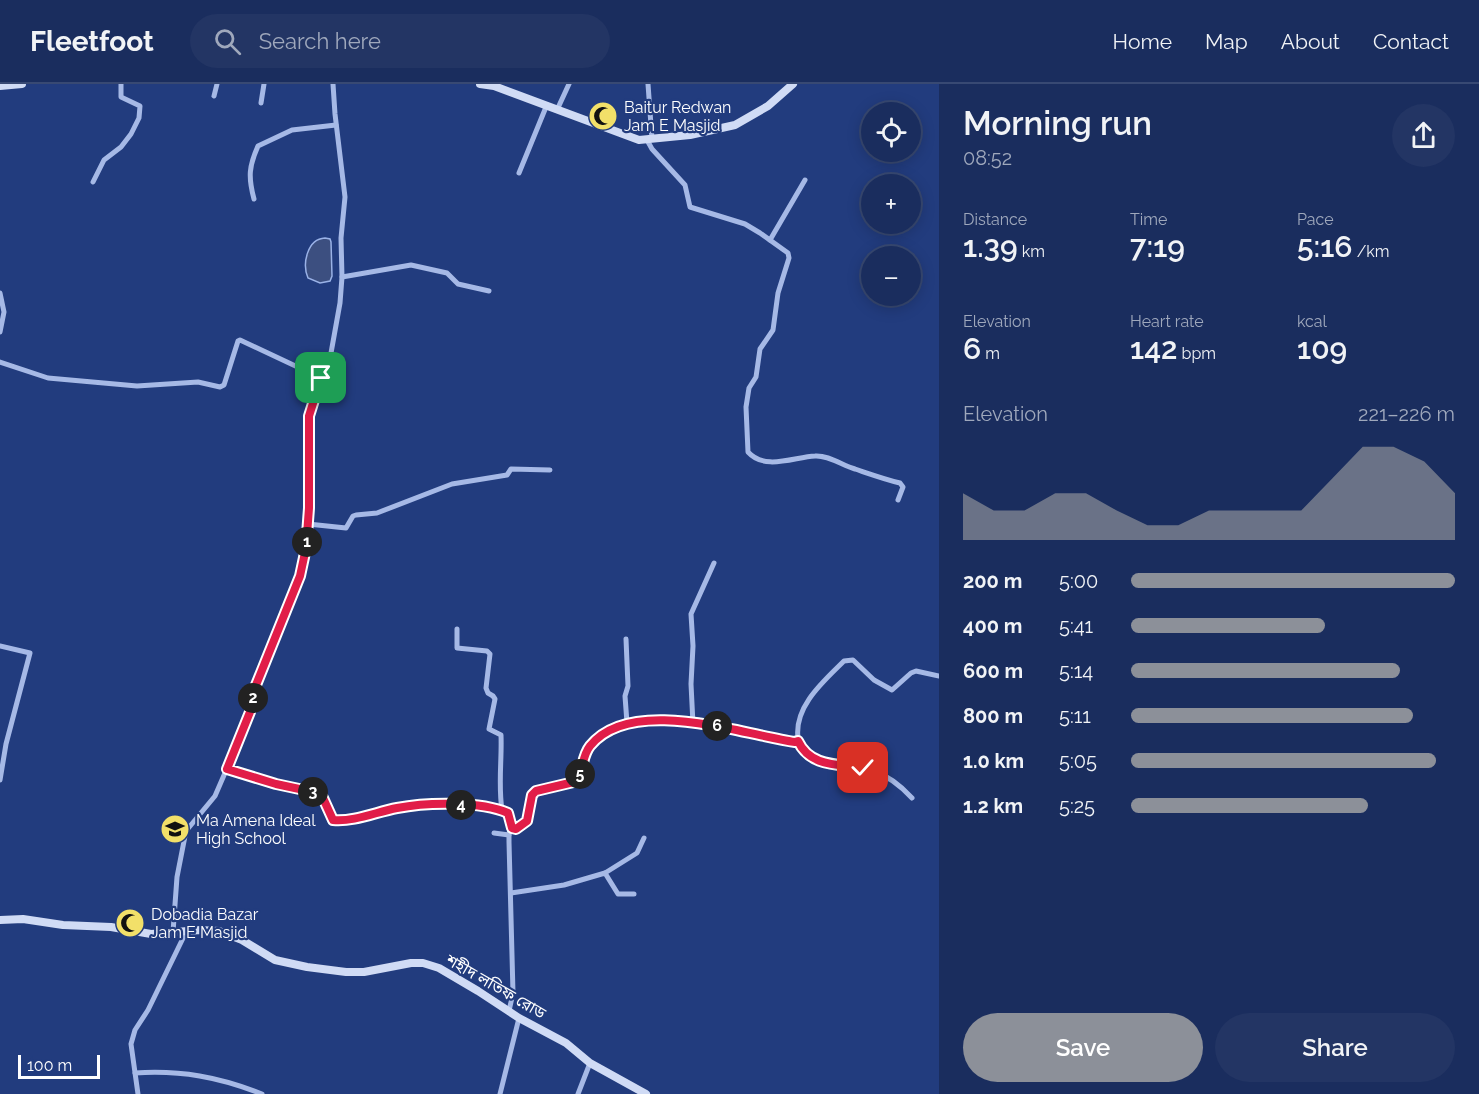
<!DOCTYPE html>
<html lang="en">
<head>
<meta charset="utf-8">
<style>
	body { margin:0; font-family:Raleway,"Noto Sans Bengali",sans-serif; background:#233564; color:#f1f3f6; height:100vh; display:flex; flex-direction:column; font-size:22px; white-space:nowrap }
	* { box-sizing:border-box; margin:0 }
	p { font-size:20px; color:#9fa8bc }
	.icon { flex:none; width:33px; height:33px; fill:none; stroke:currentColor; stroke-width:2; stroke-linecap:round; stroke-linejoin:round }
	.map { position:relative; flex:1; overflow:hidden }
	.side { display:flex; flex-direction:column; background:#1a2d5e; width:540px }
	.side>* { flex:none }
	.buttons { position:absolute; left:861px; top:18px; display:grid; gap:12px }
	.buttons a { display:grid; place-items:center; width:60px; height:60px; border-radius:50%; background:#1a2d5e; box-shadow:0 3px 15px #0003,0 0 0 2px #384973; font-size:30px }
	.scale { position:absolute; left:18px; bottom:15px; width:82px; box-sizing:border-box; padding-left:6px; border:3px solid #fff; border-top:0; font-size:16px; line-height:21px; white-space:nowrap; color:#fff; -webkit-text-stroke:4px #223c7e; paint-order:stroke }
	.pin { position:absolute; display:grid; place-items:center; width:51px; height:51px; color:#fff; margin:-26px; border-radius:12px; box-shadow:0 3px 9px #0006 }
	.km { position:absolute; width:30px; height:30px; margin:-15px; border-radius:50%; background:#222; color:#fff; font-size:16px; line-height:30px; text-align:center }
	.round { display:grid; place-items:center; flex:none; width:63px; height:63px; border-radius:32px; background:#233564 }
	.summary { display:flex; align-items:center; justify-content:space-between; height:102px; padding:0 24px }
	h1 { font-size:33px; font-weight:600; line-height:45px }
	.figures { display:grid; grid-template-columns:repeat(3,1fr); gap:9px; height:102px; padding:6px 24px }
	.figures div { display:grid; align-content:center }
	.figures b { font-size:30px; font-weight:600 }
	.figures small { font-size:16px; font-weight:400 }
	.figures p { font-size:16px }
	.chart { height:168px; padding:12px 24px }
	.chart p { display:flex; justify-content:space-between }
	.chart svg { width:100%; height:108px; margin-top:6px; fill:#8c9099; opacity:.7 }
	.button { display:flex; gap:12px; margin-top:auto; padding:12px 24px }
	.button a { flex:1; height:69px; border-radius:36px; background:#8c9099; color:#fff; font-size:24px; font-weight:600; line-height:69px; text-align:center }
	.button a+a { background:#233564; color:#f1f3f6 }
	ul { padding:0 24px; list-style:none; font-size:20px }
	li { display:grid; grid-template-columns:96px 72px 1fr; align-items:center; height:45px }
	li i { height:15px; border-radius:8px; background:#8c9099 }
	header { display:flex; align-items:center; gap:36px; box-sizing:border-box; height:84px; padding:0 30px; background:#1a2d5e; border-bottom:2px solid #384973 }
	header strong { font-size:28px }
	nav { display:flex; gap:33px; margin-inline-start:auto; font-size:21px }
	.search { width:420px; height:54px; background:#233564; display:flex; align-items:center; gap:15px; box-sizing:border-box; padding:0 21px; border-radius:33px; color:#9fa8bc; font-size:22px }
	main { display:flex; flex:1; min-height:0 }
	.map>svg:first-child { display:block }
	.water { fill:#3c4f80; stroke:#9ab2e7; stroke-width:1.5 }
	.lines { fill:none; stroke-linecap:round; stroke-linejoin:round }
	.street { stroke:#a6b9e6; stroke-width:5 }
	.secondary { stroke:#d0dbf5; stroke-width:8 }
	.route-casing { stroke:#fff; stroke-width:12 }
	.route { stroke:#e11d48; stroke-width:8 }
	.labels { text-anchor:middle; stroke-width:4.5; stroke-linejoin:round; paint-order:stroke }
	.poi-label { font-size:16px; fill:#fff; stroke:#223c7e; text-anchor:start }
	.street-label { font-size:16px; fill:#fff; stroke:#223c7e }
</style>
</head>
<body>
<header>
<strong>Fleetfoot</strong>
<div class="search"><svg class="icon" aria-label="search" viewBox="0 0 24 24"><circle cx="10" cy="10" r="6"/><path d="M15 15l6 6"/></svg>Search here</div>
<nav><a>Home</a><a>Map</a><a>About</a><a>Contact</a></nav>
</header>
<main>
<div class="map">
<svg width="939" height="1010" viewBox="0 0 939 1010">
	<rect width="100%" height="100%" fill="#223c7e"/>
	<path class="water" d="M325 154 330 155 331 158 332 192 330 197 320 199 308 194C302 180 307 155 325 154Z"/>
	<g class="lines">
		<g class="street">
			<polyline points="648,0 652,55"/>
			<polyline points="214,12 217,0"/>
			<polyline points="261,19 264,0"/>
			<polyline points="557,26 569,0"/>
			<path d="M647 56 652 65 685 101 690 123 745 140 760 149 788 169 789 174 778 209 773 246 760 265 756 293 749 304 746 323 748 368C765 387 794 373 815 372 828 371 842 381 855 385 870 390 884 395 900 399L903 403 898 416"/>
			<polyline points="519,89 546,23"/>
			<polyline points="93,98 104,76 121,63 131,50 139,34 140,22 121,13 121,0"/>
			<path d="M254 115C248 93 249 82 258 62L292 46 336 41"/>
			<polyline points="770,156 805,96"/>
			<polyline points="342,193 411,181 447,189 458,200 489,207"/>
			<polyline points="0,209 4,228 0,248"/>
			<polyline points="0,278 48,294 137,302 198,298 220,303 224,301 238,257 240,256 321,294"/>
			<polyline points="308,440 346,444 353,432 356,431 377,429 452,400 507,391 511,385 550,386"/>
			<path d="M457 545V564L487 567 490 570 486 604 488 609 493 612 495 615 489 645 501 651C502 676 498 701 502 726"/>
			<polyline points="626,555 628,602 625,612 627,639"/>
			<polyline points="0,562 30,569 6,660 0,696"/>
			<polyline points="693,640 691,600 693,562 691,530 714,479"/>
			<path d="M798 657C813 688 846 677 873 687 889 692 901 702 912 714"/>
			<path d="M227 685 276 700 317 709 323 714 333 736C354 738 376 728 397 724 427 718 480 717 509 729L512 745H516L527 737 532 711 536 707 578 697C583 685 582 672 590 662 632 611 741 650 795 658L798 654C794 622 824 597 844 577L853 576 874 596 892 606 911 589 916 587 939 592"/>
			<polyline points="494,749 509,751"/>
			<polyline points="605,789 637,769 644,754"/>
			<polyline points="511,809 564,801 605,789 618,810 634,810"/>
			<polyline points="173,848 177,793 186,747 215,712 231,675 250,628 256,601 300,492 306,464 309,424 309,332 331,269 340,219 342,193 341,154 345,113 335,30 333,0"/>
			<polyline points="509,927 513,909 509,758 509,749 512,745"/>
			<path d="M135 989C181 986 219 993 262 1010"/>
			<polyline points="138,1010 131,960 135,946 148,926 187,846"/>
			<polyline points="500,1010 519,934"/>
			<polyline points="578,1010 590,979"/>
		</g>
		<g class="secondary">
			<polyline points="480,0 494,2 639,56 690,51 735,41 768,22 793,0"/>
			<polyline points="0,2 22,0"/>
			<polyline points="0,836 23,835 63,841 111,843 151,850 200,846 219,847 242,856 275,876 307,883 346,888 364,888 411,879 423,879 439,884 478,907 519,934 566,959 590,979 646,1010"/>
		</g>
	</g>
	<g class="lines">
		<g class="route-casing">
			<path id="route" d="M321 294 309 332V424L306 464 300 492 256 601 250 628 227 685 276 700 318 709 323 714 333 736C354 738 376 728 397 724 427 718 481 717 508 729L512 744 516 745 527 737 532 711 536 707 578 697C583 685 582 672 590 662 631 611 741 650 795 658L798 657C810 683 838 680 863 684"/>
		</g>
		<use href="#route" class="route"/>
	</g>
	<defs>
		<g id="mosque-disc" transform="scale(1.5)"><circle r="9.5" fill="#f2e069" stroke="#223c7e"/><path d="M3.5-4.9A6 6 0 1 0 3.5 4.9A5 5 0 1 1 3.5-4.9Z" fill="#111"/></g>
		<g id="school-disc" transform="scale(1.5)"><circle r="9.5" fill="#f2e069" stroke="#223c7e"/><path d="M0-5L7-2L0 1L-7-2ZM-4 1L0 2.5L4 1V4Q0 6-4 4Z" fill="#111"/></g>
	</defs>
	<g fill-rule="evenodd">
		<use href="#mosque-disc" x="603" y="32"/>
		<use href="#school-disc" x="175" y="745"/>
		<use href="#mosque-disc" x="130" y="839"/>
	</g>
	<g class="labels">
		<g class="poi-label">
			<text x="624" y="29">Baitur Redwan<tspan x="624" dy="18">Jam E Masjid</tspan></text>
			<text x="196" y="742">Ma Amena Ideal<tspan x="196" dy="18">High School</tspan></text>
			<text x="151" y="836">Dobadia Bazar<tspan x="151" dy="18">Jam E Masjid</tspan></text>
		</g>
		<g class="street-label">
			<text transform="translate(496 902) rotate(30)" y="6">শহীদ লতিফ রোড</text>
		</g>
	</g>
</svg>
<div class="buttons">
<a><svg class="icon" aria-label="locate" viewBox="0 0 24 24"><circle cx="12" cy="12" r="6"/><path d="M12 2v4M12 18v4M2 12h4M18 12h4"/></svg></a>
<a>+</a>
<a>−</a>
</div>
<div class="scale">100 m</div>
<div class="pin" style="left:321px;top:294px;background:#1e9e55"><svg class="icon" aria-label="arrive" viewBox="0 0 24 24"><path d="M6 21V4h12l-3 4 3 4H6"/></svg></div>
<div class="pin" style="left:863px;top:684px;background:#d93025"><svg class="icon" aria-label="check" viewBox="0 0 24 24"><path d="M5 12l5 5 9-10"/></svg></div>
<b class="km" style="left:307px;top:458px">1</b>
<b class="km" style="left:253px;top:614px">2</b>
<b class="km" style="left:313px;top:708px">3</b>
<b class="km" style="left:461px;top:721px">4</b>
<b class="km" style="left:580px;top:690px">5</b>
<b class="km" style="left:717px;top:642px">6</b>
</div>
<section class="side">
<div class="summary"><div><h1>Morning run</h1><p>08:52</p></div><a class="round"><svg class="icon" aria-label="share" viewBox="0 0 24 24"><path d="M12 15V3M7 8l5-5 5 5M5 13v7h14v-7"/></svg></a></div>
<div class="figures">
<div><p>Distance</p><b>1.39<small> km</small></b></div>
<div><p>Time</p><b>7:19</b></div>
<div><p>Pace</p><b>5:16<small> /km</small></b></div>
</div>
<div class="figures">
<div><p>Elevation</p><b>6<small> m</small></b></div>
<div><p>Heart rate</p><b>142<small> bpm</small></b></div>
<div><p>kcal</p><b>109</b></div>
</div>
<div class="chart"><p><span>Elevation</span>221–226 m</p>
<svg viewBox="0 0 160 44" preserveAspectRatio="none"><path d="M0 44V25L10 32L20 32L30 25L40 25L50 32L60 38L70 38L80 32L90 32L100 32L110 32L120 19L130 6L140 6L150 12L160 25V44z"/></svg>
</div>
<ul>
<li><b>200 m</b>5:00<i style="width:100%"></i></li>
<li><b>400 m</b>5:41<i style="width:60%"></i></li>
<li><b>600 m</b>5:14<i style="width:83%"></i></li>
<li><b>800 m</b>5:11<i style="width:87%"></i></li>
<li><b>1.0 km</b>5:05<i style="width:94%"></i></li>
<li><b>1.2 km</b>5:25<i style="width:73%"></i></li>
</ul>
<div class="button"><a>Save</a><a>Share</a></div>
</section>
</main>
</body>
</html>
